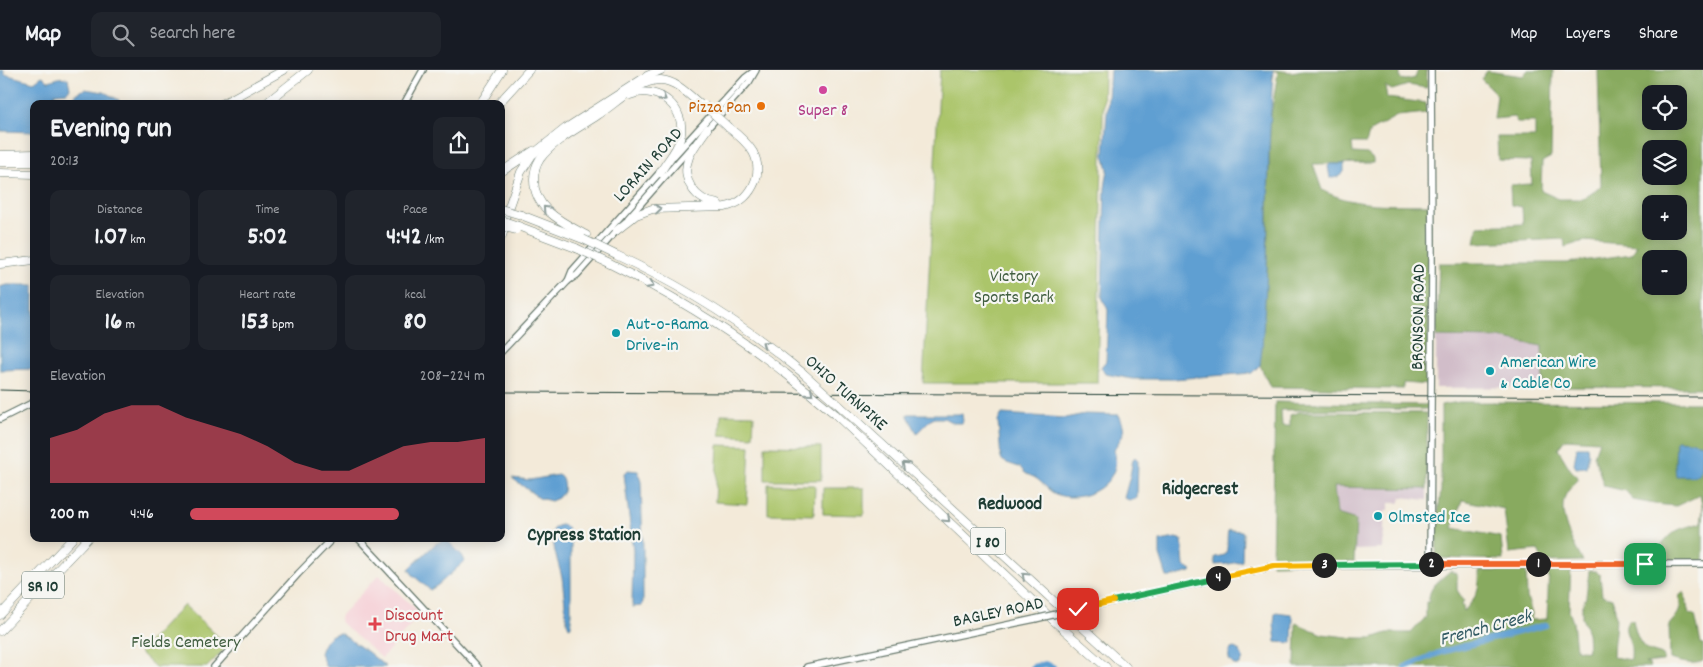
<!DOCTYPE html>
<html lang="en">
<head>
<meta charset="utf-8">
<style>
	body { margin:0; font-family:Dekko,sans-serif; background:#20242c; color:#f1f3f6; height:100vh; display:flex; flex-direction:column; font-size:19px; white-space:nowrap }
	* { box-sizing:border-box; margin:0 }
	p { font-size:16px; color:#9ea1a6 }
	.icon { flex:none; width:28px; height:28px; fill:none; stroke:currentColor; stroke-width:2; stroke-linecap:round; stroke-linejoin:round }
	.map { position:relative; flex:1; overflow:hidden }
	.panel { position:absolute; left:30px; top:30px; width:475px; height:442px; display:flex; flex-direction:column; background:#171b24; border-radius:10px; box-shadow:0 2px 12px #0003 }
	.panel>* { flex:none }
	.tools { position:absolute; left:1642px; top:15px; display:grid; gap:10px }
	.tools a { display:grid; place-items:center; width:45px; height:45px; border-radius:10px; background:#171b24; box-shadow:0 2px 12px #0003; font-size:25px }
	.pin { position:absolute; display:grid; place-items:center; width:42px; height:42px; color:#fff; margin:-21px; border-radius:10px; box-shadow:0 2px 8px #0006 }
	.km { position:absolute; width:25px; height:25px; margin:-12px; border-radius:50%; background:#222; color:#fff; font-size:14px; line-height:25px; text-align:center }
	.round { display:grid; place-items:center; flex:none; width:52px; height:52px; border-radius:10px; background:#20242c }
	.summary { display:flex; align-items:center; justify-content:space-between; height:85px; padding:0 20px }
	h1 { font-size:28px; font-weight:800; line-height:38px }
	.figures { display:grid; grid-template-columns:repeat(3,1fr); gap:8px; height:85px; padding:5px 20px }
	.figures div { display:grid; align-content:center; border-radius:10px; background:#20242c; text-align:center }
	.figures b { font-size:25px; font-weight:800 }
	.figures small { font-size:14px; font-weight:400 }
	.figures p { font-size:14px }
	.chart { height:140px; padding:10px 20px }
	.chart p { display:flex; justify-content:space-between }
	.chart svg { width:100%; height:90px; margin-top:5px; fill:#d1495b; opacity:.7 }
	ul { padding:0 20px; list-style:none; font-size:16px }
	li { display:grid; grid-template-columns:80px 60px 1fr; align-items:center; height:38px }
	li i { height:12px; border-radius:6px; background:#d1495b }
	header { display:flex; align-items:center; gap:30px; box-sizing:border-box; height:70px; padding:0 25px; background:#171b24; border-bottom:1px solid #363941 }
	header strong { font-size:24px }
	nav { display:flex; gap:28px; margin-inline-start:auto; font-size:18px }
	.search { width:350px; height:45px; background:#20242c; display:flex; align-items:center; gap:12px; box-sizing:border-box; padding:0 18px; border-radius:10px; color:#9ea1a6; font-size:19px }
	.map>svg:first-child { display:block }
	.built { fill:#f6cfd6 }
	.industrial { fill:#d1bdc9 }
	.green { fill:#abc56b; stroke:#658150 }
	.forest { fill:#88aa5f; stroke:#54744a; fill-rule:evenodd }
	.water { fill:#5f9fd2; stroke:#3f6e83 }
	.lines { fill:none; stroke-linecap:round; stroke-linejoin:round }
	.river { stroke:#5f9fd2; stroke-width:6 }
	.secondary-casing { stroke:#697a6e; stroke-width:8 }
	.highway-casing { stroke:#697a6e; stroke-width:9 }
	.secondary { stroke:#fff; stroke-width:5.5 }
	.highway { stroke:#fff; stroke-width:8 }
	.rail { stroke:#1f3d34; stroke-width:1 }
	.secondary-bridge-casing { stroke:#697a6e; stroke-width:8; stroke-linecap:butt }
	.highway-bridge-casing { stroke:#697a6e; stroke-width:9; stroke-linecap:butt }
	.secondary-bridge { stroke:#fff; stroke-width:5.5 }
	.highway-bridge { stroke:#fff; stroke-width:8 }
	.oneway { stroke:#8f9e9a }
	.split-1-casing { stroke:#fff; stroke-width:10 }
	.split-2-casing { stroke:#fff; stroke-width:10 }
	.split-3-casing { stroke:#fff; stroke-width:10 }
	.split-4-casing { stroke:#fff; stroke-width:10 }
	.split-5-casing { stroke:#fff; stroke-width:10 }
	.split-6-casing { stroke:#fff; stroke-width:10 }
	.split-1 { stroke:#f0652b; stroke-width:6 }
	.split-2 { stroke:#f0652b; stroke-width:6 }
	.split-3 { stroke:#22a559; stroke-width:6 }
	.split-4 { stroke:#f5b400; stroke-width:6 }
	.split-5 { stroke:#22a559; stroke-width:6 }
	.split-6 { stroke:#f5b400; stroke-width:6 }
	.hotel-dot { fill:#d1479c; stroke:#f6f6f2; stroke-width:2 }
	.food-dot { fill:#e8710a; stroke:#f6f6f2; stroke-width:2 }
	.culture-dot { fill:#0f9aa8; stroke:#f6f6f2; stroke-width:2 }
	.health-dot { fill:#e0444e; stroke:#f6f6f2; stroke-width:2 }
	.labels { text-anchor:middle; stroke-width:4.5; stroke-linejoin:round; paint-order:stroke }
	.shield { fill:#f6f6f2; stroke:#60746d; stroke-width:1 }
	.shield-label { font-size:16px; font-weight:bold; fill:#1f3d34 }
	.food-label { font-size:18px; fill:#c56008; stroke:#f6f6f2; text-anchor:end }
	.hotel-label { font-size:18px; fill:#b23c85; stroke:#f6f6f2 }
	.street-label { font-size:18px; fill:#1f3d34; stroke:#f6f6f2 }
	.park-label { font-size:18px; fill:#425f42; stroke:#f6f6f2 }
	.culture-label { font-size:18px; fill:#0d838f; stroke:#f6f6f2; text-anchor:start }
	.health-label { font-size:18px; fill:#be3a42; stroke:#f6f6f2; text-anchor:start }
	.neighbourhood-label { font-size:19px; font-weight:bold; fill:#1f3d34; stroke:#f6f6f2 }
	.water-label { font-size:19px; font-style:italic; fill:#325a63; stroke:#f6f6f2 }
</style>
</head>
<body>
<header>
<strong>Map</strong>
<div class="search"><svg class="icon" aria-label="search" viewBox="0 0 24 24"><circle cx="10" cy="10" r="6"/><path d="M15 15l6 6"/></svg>Search here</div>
<nav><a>Map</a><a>Layers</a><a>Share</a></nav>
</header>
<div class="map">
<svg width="1703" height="597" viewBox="0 0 1703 597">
	<rect width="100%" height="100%" fill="#f6f6f2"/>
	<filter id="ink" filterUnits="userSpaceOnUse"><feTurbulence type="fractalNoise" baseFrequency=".02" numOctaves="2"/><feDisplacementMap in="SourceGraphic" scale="10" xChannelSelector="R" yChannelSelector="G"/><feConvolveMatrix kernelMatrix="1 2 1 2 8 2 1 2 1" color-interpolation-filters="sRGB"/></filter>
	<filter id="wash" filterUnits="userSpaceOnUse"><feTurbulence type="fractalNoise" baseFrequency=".0096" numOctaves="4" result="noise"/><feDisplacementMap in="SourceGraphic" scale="20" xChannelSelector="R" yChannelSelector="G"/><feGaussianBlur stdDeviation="1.12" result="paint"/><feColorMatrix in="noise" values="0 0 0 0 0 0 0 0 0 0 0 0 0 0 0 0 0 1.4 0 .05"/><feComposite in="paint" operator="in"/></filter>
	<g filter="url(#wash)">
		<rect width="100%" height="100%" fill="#f3ead9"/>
		<polygon class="built" points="379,505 419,542 413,548 415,550 382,588 341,553 340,549 341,545"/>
		<g class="industrial">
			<polygon points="1436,267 1499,268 1543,276 1543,317 1436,318"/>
			<polygon points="1334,417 1427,419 1427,430 1402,427 1399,433 1389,433 1389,440 1385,440 1383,479 1355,480 1356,450 1337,444"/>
		</g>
		<g class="green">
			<polygon points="940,0 1104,0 1097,313 923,313"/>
			<polygon points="721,344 754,345 753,367 720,365"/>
			<polygon points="718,375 750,376 747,434 715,432"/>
			<polygon points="765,376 821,377 821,410 765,410"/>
			<polygon points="768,414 815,415 814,445 768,444"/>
			<polygon points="823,418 864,418 864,445 823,444"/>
			<polygon points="184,535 228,576 207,597 155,597 139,582"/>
		</g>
		<g class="forest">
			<path d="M1273 0 1291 2 1304 0H1400V9L1406 10 1415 8 1418 0H1427V18L1408 15 1392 20 1385 16 1387 28 1426 33 1427 43 1397 46 1370 61 1366 73H1352L1353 83 1367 84 1373 89V93L1313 94 1322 120C1355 138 1393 134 1430 135L1428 315 1403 313V319L1270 317 1260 295 1267 199 1270 51 1278 2Z"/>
			<path d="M1528 0H1553L1551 87 1542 92 1541 121 1559 129H1583L1601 117 1598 0H1703V318L1543 317 1542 276 1499 268 1436 267 1439 193H1567L1632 184 1637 175 1584 171 1565 177 1564 169 1475 173 1478 156 1523 154 1522 137 1511 135 1510 115 1532 114 1531 91 1498 90 1497 67H1535V52H1517L1514 47 1494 49 1497 25 1481 9 1487 1 1523 6ZM1651 24H1679V51H1651ZM1651 79H1679V106H1651ZM1651 134H1679V161H1651ZM1651 189H1679V216H1651Z"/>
			<polygon points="1275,332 1427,335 1428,339 1281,340 1282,356 1290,356 1290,345 1299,342 1427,343 1427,419 1334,417 1337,444 1356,450 1354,492 1272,494"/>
			<path d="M1459 332 1703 333V492H1666L1662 474C1673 459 1683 458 1701 453L1703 440 1700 425 1676 436 1654 434 1633 430 1626 421 1604 416 1594 385 1599 371 1565 369 1558 379 1570 399 1579 409C1575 413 1569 419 1566 424 1556 444 1573 474 1583 491L1543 492 1538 480 1509 483 1504 439 1462 430 1453 458 1501 467 1503 490 1436 488 1438 443 1441 420V335Z"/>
			<path d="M1549 497H1571L1569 541 1573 552 1576 579 1588 581 1587 560 1582 548V537L1586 527 1589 501H1596L1600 505 1602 525 1612 528C1620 549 1613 565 1613 587L1631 590C1631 585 1632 578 1630 573 1628 564 1622 559 1629 550H1633C1635 560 1638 574 1648 580 1653 583 1659 583 1664 586L1663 591 1645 593 1649 594 1650 597H1295L1296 553 1322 564 1355 568H1372L1387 563H1411L1426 547V532H1429C1428 517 1439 511 1450 501L1457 504V520L1464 531 1462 533 1464 541C1477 527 1480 519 1479 501H1526L1527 527 1532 544 1531 550 1547 549Z"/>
			<path d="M1684 522 1689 544 1695 545 1701 574H1703V591C1693 596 1681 592 1670 589L1669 555C1679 543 1682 541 1679 526Z"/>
		</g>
		<g class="water">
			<path d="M0 0H4V4L34 12 42 6 44 7 48 11C56 10 60 5 68 9L70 18 67 22 55 23 52 34H34V62L0 61Z"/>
			<polygon points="1110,0 1273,0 1269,78 1267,199 1262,279 1260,295 1252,303 1173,309 1133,309 1105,304 1101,297 1106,291 1108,240 1102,227 1105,118 1108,99 1104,85"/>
			<path d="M85 19 104 22 119 30V34H71C72 26 78 22 85 19Z"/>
			<polygon points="1330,94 1344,94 1344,102 1338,107 1330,108 1328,96"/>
			<polygon points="6,215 34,215 34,299 0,300 0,217"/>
			<polygon points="908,344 962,344 963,351 962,353 953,353 944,348 932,348 917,363 908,346"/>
			<path d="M1002 344 1065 348 1085 344 1119 345C1128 363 1122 365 1114 380 1124 412 1086 434 1058 425 1049 422 1044 414 1037 409 1033 406 1027 405 1024 402 1021 399 1022 398 1018 397 1012 394 1006 394 1001 389L998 351Z"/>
			<polygon points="1676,370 1690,371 1702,374 1701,399 1699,404 1693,406 1676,406 1675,396"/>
			<polygon points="1577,377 1588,377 1589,384 1586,397 1576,398 1574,394"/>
			<path d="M1135 387 1138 390 1137 428C1133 431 1127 430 1124 428L1130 406 1133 389Z"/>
			<polygon points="628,400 638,401 641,412 643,481 643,531 642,536 633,537 632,534 633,480 624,404"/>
			<path d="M558 405C564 408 564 416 563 422L558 428 551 431 539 428 512 408 530 410Z"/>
			<path d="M560 455C568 455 569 461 571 468V556L569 557 567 552 562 507 555 482 552 464 554 458Z"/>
			<path d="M1230 460 1242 461 1243 463 1242 491 1229 494 1215 495V487L1225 485C1229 478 1226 469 1228 461Z"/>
			<polygon points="1176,468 1182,470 1184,496 1192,501 1191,502 1172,507 1167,507 1160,485 1160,471"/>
			<polygon points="446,469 462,485 465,491 438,515 430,520 413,505 409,499 435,474"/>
			<polygon points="1276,542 1291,544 1293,547 1292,573 1276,572 1274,554 1275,543"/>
			<path d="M340 563 368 582 386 597H326L320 583C324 572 328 564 340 563Z"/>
			<path d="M1235 578 1240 581 1243 589 1240 595H1234C1228 591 1227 585 1231 579Z"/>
		</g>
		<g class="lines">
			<g class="river">
				<polyline points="1033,597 1045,594 1053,597"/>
				<polyline points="1405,597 1441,582 1546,555"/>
			</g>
		</g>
	</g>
	<g filter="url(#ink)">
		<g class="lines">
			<g class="secondary-casing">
				<g id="secondary">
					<polyline points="404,34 423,0"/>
					<polyline points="706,60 749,12 756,0"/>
					<polyline points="674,86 745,8 753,2"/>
					<polyline points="628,148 693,75"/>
					<polyline points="568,211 572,201 661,101"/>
					<polyline points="501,282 568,211 577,205 618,159"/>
					<polyline points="0,349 34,332"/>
					<polyline points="359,469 478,597"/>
					<polyline points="1430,494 1432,190 1431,0"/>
					<polyline points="1078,539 1274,496 1703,494"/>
					<polyline points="214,597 298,504 332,469"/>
					<polyline points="807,597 1035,549"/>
				</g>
			</g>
			<g class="highway-casing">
				<g id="highway">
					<path d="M630 25C659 14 688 39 680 69 677 81 666 92 660 103"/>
					<polyline points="222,34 284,0"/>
					<polyline points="265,34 308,0"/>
					<polyline points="480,34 502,0"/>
					<polyline points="498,34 529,0"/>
					<path d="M707 59C701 68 693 77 689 87 680 109 695 131 718 134"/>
					<polyline points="0,85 34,84"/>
					<polyline points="0,92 34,92"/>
					<polyline points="501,102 533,81"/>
					<polyline points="0,103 34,104"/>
					<polyline points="521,145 583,169"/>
					<polyline points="502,156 521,102 532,85 566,58 647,6 661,0"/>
					<polyline points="518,156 576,178"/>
					<path d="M616 161 636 145 652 139 725 137C750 132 765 105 753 82 747 72 737 64 728 57"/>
					<path d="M586 165C564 153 534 140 534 110 534 103 536 95 540 89 554 70 579 58 598 45 615 34 640 9 661 10 677 11 690 26 702 36"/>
					<polyline points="501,168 507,152"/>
					<path d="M616 185C683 216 746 256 803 303"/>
					<path d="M608 193C671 224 730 260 785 303"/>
					<polyline points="0,194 34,190"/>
					<polyline points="835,344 1054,551 1106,597"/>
					<polyline points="850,345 1126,597"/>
					<polyline points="0,545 72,469"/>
					<polyline points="0,561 87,469"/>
				</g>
			</g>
			<use href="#secondary" class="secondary"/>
			<use href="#highway" class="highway"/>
			<g class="rail">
				<polyline points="0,320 34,321"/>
				<polyline points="501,322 1703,327"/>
			</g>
			<g class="secondary-bridge-casing">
				<polyline id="secondary-bridge" points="1035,549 1078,539"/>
			</g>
			<g class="highway-bridge-casing">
				<g id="highway-bridge">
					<polyline points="704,35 728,57"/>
					<polyline points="501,139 521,145"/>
					<polyline points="501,150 518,156"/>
					<polyline points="501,156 516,160"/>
					<polyline points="583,169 616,185"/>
					<polyline points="576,178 608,193"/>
					<polyline points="785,303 835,344"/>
					<polyline points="803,303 850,345"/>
				</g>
			</g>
			<use href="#secondary-bridge" class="secondary-bridge"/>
			<use href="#highway-bridge" class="highway-bridge"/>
		</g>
		<defs><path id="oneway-chevron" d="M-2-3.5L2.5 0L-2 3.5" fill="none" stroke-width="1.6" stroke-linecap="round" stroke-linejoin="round" transform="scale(1.25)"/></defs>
		<g class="oneway">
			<use href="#oneway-chevron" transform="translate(663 28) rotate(31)"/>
			<use href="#oneway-chevron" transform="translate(546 139) rotate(-133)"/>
			<use href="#oneway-chevron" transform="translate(658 139) rotate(-6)"/>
			<use href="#oneway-chevron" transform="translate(651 215) rotate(28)"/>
			<use href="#oneway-chevron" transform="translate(765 274) rotate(-144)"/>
			<use href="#oneway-chevron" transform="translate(810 323) rotate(40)"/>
			<use href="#oneway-chevron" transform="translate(905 395) rotate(-137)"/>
			<use href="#oneway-chevron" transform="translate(947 449) rotate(43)"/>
			<use href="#oneway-chevron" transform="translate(1025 506) rotate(-137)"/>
		</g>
	</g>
	<g class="lines" filter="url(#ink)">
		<g class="split-1-casing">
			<polyline id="split-1" points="1538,494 1645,494"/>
		</g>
		<g class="split-2-casing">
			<polyline id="split-2" points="1431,494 1538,494"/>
		</g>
		<g class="split-3-casing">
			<polyline id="split-3" points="1324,495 1431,494"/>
		</g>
		<g class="split-4-casing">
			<polyline id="split-4" points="1218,508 1274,496 1324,495"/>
		</g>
		<g class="split-5-casing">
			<polyline id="split-5" points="1113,531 1218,508"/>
		</g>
		<g class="split-6-casing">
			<polyline id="split-6" points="1078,539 1113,531"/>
		</g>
		<use href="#split-1" class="split-1"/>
		<use href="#split-2" class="split-2"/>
		<use href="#split-3" class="split-3"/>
		<use href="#split-4" class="split-4"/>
		<use href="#split-5" class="split-5"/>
		<use href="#split-6" class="split-6"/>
	</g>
	<circle class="hotel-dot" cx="823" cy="20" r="5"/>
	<circle class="food-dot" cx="761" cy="36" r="5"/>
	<g class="culture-dot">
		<circle cx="616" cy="263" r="5"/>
		<circle cx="1490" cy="301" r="5"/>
		<circle cx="1378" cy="446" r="5"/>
	</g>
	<path class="health-dot" d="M372.5 546.5h5v5h5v5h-5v5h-5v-5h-5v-5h5z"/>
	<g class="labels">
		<g class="shield">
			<rect x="970.5" y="457.5" width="35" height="27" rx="4"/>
			<rect x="22" y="501.5" width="42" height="27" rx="4"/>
		</g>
		<g class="shield-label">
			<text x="988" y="477">I 80</text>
			<text x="43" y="521">SR 10</text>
		</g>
		<g class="food-label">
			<text x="751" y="42">Pizza Pan</text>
		</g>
		<g class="hotel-label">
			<text x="823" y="45">Super 8</text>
		</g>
		<g class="street-label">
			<text transform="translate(647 94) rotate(-48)" y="6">LORAIN ROAD</text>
			<text transform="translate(1417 247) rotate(-89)" y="6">BRONSON ROAD</text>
			<text transform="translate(847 322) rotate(42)" y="6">OHIO TURNPIKE</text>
			<text transform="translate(998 541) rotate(-12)" y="6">BAGLEY ROAD</text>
		</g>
		<g class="park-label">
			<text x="1014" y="211">Victory<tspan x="1014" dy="21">Sports Park</tspan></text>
			<text x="186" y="577">Fields Cemetery</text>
		</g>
		<g class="culture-label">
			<text x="626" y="259">Aut-o-Rama<tspan x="626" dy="21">Drive-in</tspan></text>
			<text x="1500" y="297">American Wire<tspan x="1500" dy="21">&amp; Cable Co</tspan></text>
			<text x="1388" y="452">Olmsted Ice</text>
		</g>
		<g class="health-label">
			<text x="385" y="550">Discount<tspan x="385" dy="21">Drug Mart</tspan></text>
		</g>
		<g class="neighbourhood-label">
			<text x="1200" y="424">Ridgecrest</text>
			<text x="1010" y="439">Redwood</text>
			<text x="584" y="470">Cypress Station</text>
		</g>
		<g class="water-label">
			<text transform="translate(1485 556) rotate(-15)" y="7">French Creek</text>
		</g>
	</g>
</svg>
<div class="tools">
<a><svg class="icon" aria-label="locate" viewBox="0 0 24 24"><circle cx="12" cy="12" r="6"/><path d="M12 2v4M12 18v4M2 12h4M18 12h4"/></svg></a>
<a><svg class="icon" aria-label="layers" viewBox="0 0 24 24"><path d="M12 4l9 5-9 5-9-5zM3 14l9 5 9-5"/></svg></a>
<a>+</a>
<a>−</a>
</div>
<div class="pin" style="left:1645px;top:494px;background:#1e9e55"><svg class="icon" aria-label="arrive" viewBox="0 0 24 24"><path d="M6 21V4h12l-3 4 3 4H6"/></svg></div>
<div class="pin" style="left:1078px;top:539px;background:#d93025"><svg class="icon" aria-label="check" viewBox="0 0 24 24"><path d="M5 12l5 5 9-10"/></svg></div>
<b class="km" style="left:1538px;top:494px">1</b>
<b class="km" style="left:1431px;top:494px">2</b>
<b class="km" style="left:1324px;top:495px">3</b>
<b class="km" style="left:1218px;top:508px">4</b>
<section class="panel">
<div class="summary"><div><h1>Evening run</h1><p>20:13</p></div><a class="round"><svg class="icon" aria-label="share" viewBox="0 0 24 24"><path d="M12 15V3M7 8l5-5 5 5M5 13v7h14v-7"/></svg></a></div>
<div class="figures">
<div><p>Distance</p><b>1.07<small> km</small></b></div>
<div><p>Time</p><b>5:02</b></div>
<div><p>Pace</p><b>4:42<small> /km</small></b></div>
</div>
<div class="figures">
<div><p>Elevation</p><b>16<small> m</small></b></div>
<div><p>Heart rate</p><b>153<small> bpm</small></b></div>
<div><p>kcal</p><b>80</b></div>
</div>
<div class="chart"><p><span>Elevation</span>208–224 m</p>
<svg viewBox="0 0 160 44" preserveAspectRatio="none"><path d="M0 44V22L10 18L20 10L30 6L40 6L50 12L60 16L70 20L80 26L90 34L100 38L110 38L120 32L130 26L140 24L150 24L160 22V44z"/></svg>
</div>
<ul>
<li><b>200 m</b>4:46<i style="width:71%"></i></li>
</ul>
</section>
</div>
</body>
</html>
